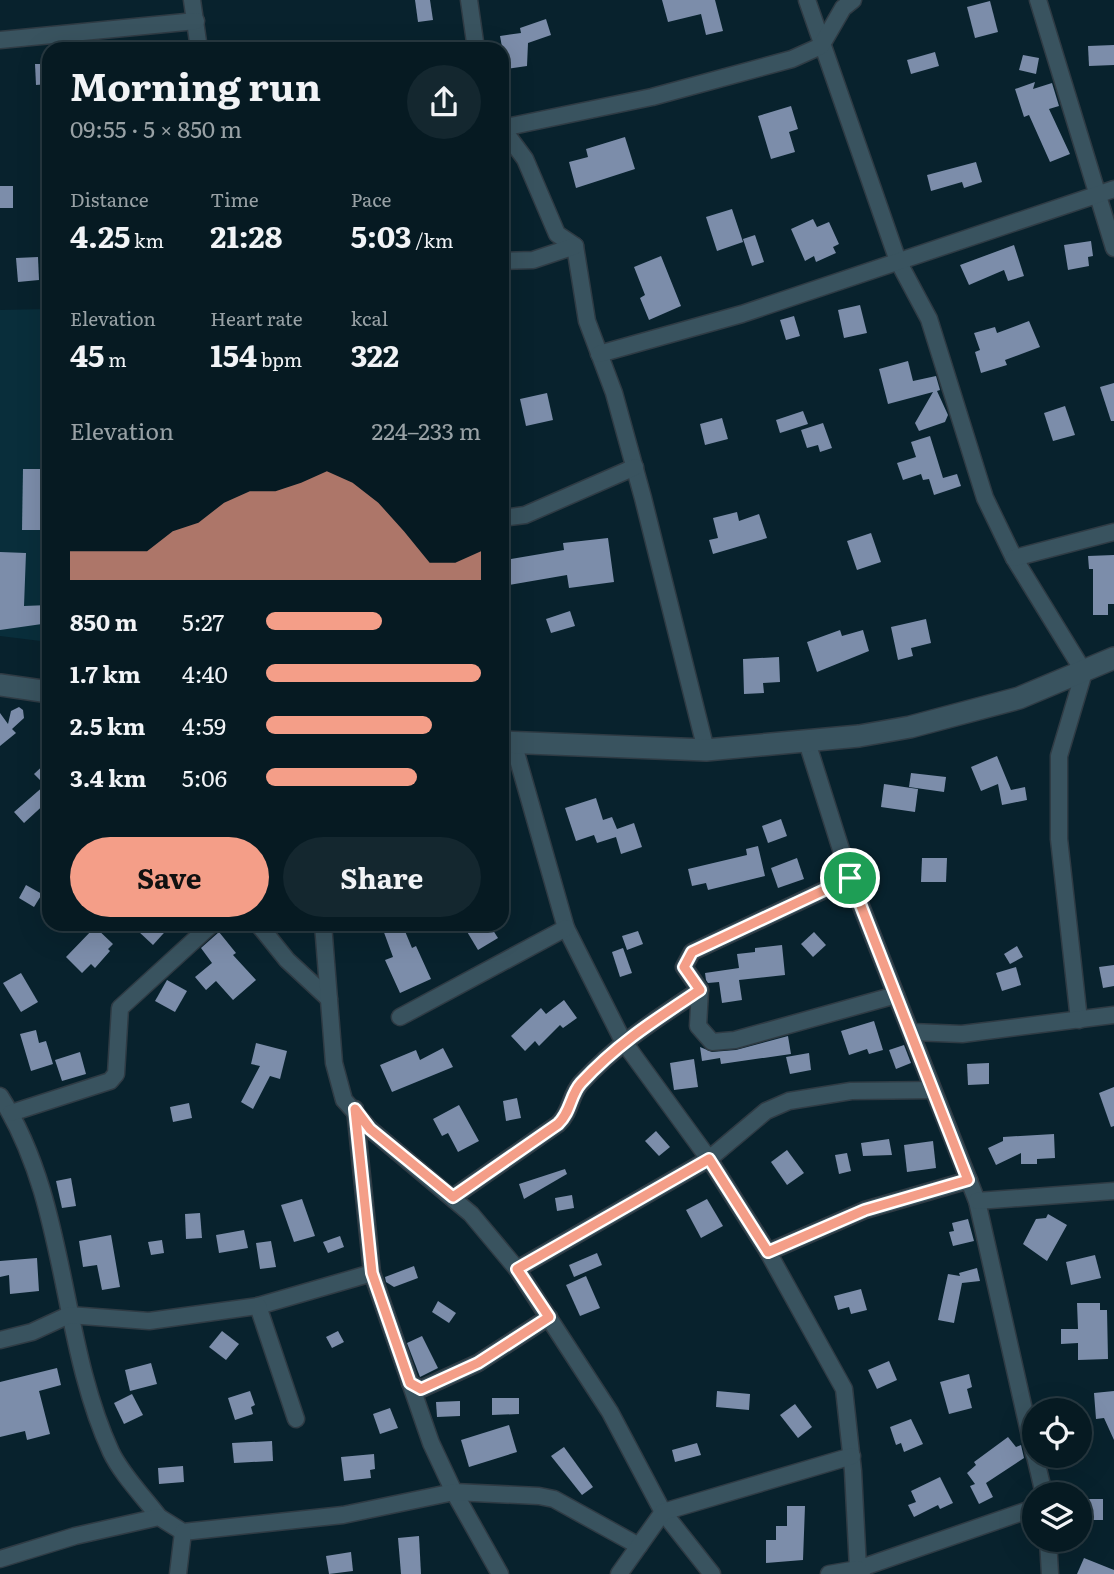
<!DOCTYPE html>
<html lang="en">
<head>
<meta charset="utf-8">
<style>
	body { margin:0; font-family:Literata,serif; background:#14272f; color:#f1f3f6; height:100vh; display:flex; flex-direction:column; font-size:26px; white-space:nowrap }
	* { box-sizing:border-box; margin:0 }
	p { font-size:23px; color:#98a1a5 }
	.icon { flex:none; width:38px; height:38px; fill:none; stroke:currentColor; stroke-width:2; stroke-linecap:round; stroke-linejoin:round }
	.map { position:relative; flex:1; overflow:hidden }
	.sheet { position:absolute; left:42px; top:42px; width:467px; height:889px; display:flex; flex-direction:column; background:#061a22; border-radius:21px; box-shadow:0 7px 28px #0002,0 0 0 2px #273840 }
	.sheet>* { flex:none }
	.buttons { position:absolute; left:1022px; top:1398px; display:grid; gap:14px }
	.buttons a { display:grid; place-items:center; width:70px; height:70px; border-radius:50%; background:#061a22; box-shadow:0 7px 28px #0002,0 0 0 2px #273840; font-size:35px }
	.pin { position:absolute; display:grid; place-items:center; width:60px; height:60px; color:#fff; margin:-30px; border:4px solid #fff; border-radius:50%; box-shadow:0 2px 7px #0007 }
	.round { display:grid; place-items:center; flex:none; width:74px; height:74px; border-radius:37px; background:#14272f }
	.summary { display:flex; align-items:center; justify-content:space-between; height:119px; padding:0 28px }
	h1 { font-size:38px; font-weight:700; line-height:52px }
	.metrics { display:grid; grid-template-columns:repeat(3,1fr); gap:10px; height:119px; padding:7px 28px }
	.metrics div { display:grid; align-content:center }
	.metrics b { font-size:30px; font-weight:700 }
	.metrics small { font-size:19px; font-weight:400 }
	.metrics p { font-size:19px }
	.chart { height:196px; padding:14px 28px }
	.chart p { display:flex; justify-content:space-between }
	.chart svg { width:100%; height:126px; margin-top:7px; fill:#f49e88; opacity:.7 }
	.action { display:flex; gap:14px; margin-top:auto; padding:14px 28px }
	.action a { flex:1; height:80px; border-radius:42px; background:#f49e88; color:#111; font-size:28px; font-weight:700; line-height:80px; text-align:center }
	.action a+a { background:#14272f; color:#f1f3f6 }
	ul { padding:0 28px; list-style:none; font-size:23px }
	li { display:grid; grid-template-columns:112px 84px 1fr; align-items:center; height:52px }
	li i { height:18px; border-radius:9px; background:#f49e88 }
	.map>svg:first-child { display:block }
	.built { fill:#092e3b }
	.building { fill:#7c8daa }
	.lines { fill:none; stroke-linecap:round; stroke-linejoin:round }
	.street-casing { stroke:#2f3b44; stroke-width:19 }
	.secondary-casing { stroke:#2f3b44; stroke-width:24 }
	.street { stroke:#39535f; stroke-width:16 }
	.secondary { stroke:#39535f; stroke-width:21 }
	.route-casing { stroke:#fff; stroke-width:14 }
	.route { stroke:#f49e88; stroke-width:9 }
</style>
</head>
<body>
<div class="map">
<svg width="1114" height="1574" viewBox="0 0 1114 1574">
	<rect width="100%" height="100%" fill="#08222d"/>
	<polygon class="built" points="49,309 49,642 0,636 0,310"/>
	<g class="building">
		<polygon points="415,0 430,0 433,20 418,22"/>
		<polygon points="662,0 715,0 723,31 706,35 701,14 668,22"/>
		<polygon points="990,1 998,32 975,38 967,7"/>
		<polygon points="546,19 551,35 528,43 527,66 506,69 500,36 521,33 520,28"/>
		<polygon points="1114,45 1114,65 1089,66 1088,46"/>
		<polygon points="935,52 939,66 911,74 907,60"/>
		<polygon points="1023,55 1039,58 1036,74 1019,70"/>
		<polygon points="35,64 49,64 49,84 36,85"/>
		<polygon points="1035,82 1033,89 1052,83 1059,106 1049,109 1070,154 1050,162 1029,115 1024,117 1015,89"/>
		<polygon points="791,106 798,129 789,132 795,152 771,159 758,116"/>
		<polygon points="625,137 635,169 576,188 569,162 588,157 586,149"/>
		<polygon points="976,162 982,182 964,188 962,182 931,191 927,175"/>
		<rect x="0" y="186" width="13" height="22"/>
		<polygon points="732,209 743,242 717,251 706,217"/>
		<polygon points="813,219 817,227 829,222 839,244 833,247 836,253 816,262 814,256 805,261 791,229"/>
		<polygon points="755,235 764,262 752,266 743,239"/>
		<polygon points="1091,241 1093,256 1088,257 1089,266 1068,270 1064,245"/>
		<polygon points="1014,245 1024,276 1008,281 1004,270 969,285 960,265"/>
		<polygon points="661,256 681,306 649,320 640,298 645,295 634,267"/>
		<polygon points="38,257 39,280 18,282 16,258"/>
		<polygon points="860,305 867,333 844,338 838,310"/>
		<polygon points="794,316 800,336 786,340 780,320"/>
		<polygon points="1029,321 1040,347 1005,360 1007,365 981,373 975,352 980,350 974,333 995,327 997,333"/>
		<polygon points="908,361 913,381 936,376 940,390 937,391 948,415 945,422 919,431 915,423 933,392 888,404 879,369"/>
		<polygon points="1114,383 1114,421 1111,421 1100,387"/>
		<polygon points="547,393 553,420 526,426 520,399"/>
		<polygon points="1065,406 1075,435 1053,441 1044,413"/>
		<polygon points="803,411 808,424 780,433 776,420"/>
		<polygon points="722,418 728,439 705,445 700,424"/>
		<polygon points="823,423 832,448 820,452 818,445 807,448 801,430"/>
		<polygon points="930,436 943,478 957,474 961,486 934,495 929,479 923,480 921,474 903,480 897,463 916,457 911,442"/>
		<polygon points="23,469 49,469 49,530 22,530"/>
		<polygon points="737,512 739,521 759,514 767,538 713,554 709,540 718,538 713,518"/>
		<polygon points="871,533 881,562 857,570 847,541"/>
		<polygon points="608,538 614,582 569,588 567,575 509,585 505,560 564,550 563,543"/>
		<polygon points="0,552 26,553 24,606 49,605 49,623 0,630"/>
		<polygon points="1114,555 1114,604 1108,604 1108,615 1093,615 1093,569 1089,569 1088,556"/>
		<polygon points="570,611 575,626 551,633 546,619"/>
		<polygon points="926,619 931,643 911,648 913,656 898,660 891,627"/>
		<polygon points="840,630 842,636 863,630 869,651 817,672 807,642"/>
		<polygon points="779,657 780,682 763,683 764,693 744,694 743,659"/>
		<polygon points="19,707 23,710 24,718 12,729 16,733 0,746 0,713 8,724 11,711"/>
		<polygon points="997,756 1011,790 1025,787 1027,800 1002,805 998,784 981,791 971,767"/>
		<polygon points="49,760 49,800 24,823 14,812 45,785 34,774"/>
		<polygon points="911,773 946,777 944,792 909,787"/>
		<polygon points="884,784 918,789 915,812 881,807"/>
		<polygon points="596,798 603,820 612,817 617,829 634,823 642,847 621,854 616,837 597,843 594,835 576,841 565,808"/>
		<polygon points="781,819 787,836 768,843 762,826"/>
		<polygon points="758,846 765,876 708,890 706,883 692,886 688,869 747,855 746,849"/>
		<polygon points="797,858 804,879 778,888 771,868"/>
		<polygon points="922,858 947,858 946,882 921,882"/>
		<polygon points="26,885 42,894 34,907 19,898"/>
		<polygon points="145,924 172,924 153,945 138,931"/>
		<polygon points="390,924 402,924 412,948 416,946 431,979 400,993 385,960 393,957 382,927"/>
		<polygon points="476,924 489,924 498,938 478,950 466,930"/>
		<polygon points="95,927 113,944 108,949 110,951 95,968 91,964 82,973 66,957"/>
		<polygon points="638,931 643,944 627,950 622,936"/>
		<polygon points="219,932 236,953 233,955 256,980 233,1000 216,981 206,990 195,977 212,963 201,948"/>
		<polygon points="814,932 826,945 813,957 801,944"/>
		<polygon points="782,945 785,975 739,980 742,1000 722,1003 719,982 708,983 706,980 705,973 739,968 737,954 755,952 755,948"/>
		<polygon points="1017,946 1023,957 1010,964 1004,954"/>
		<polygon points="623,948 632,973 620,977 612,952"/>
		<polygon points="1114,965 1114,986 1103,988 1099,967"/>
		<polygon points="1016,967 1021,985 1002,991 996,973"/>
		<polygon points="21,973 38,1002 21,1012 3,983"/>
		<polygon points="167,980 187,991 175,1012 155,1001"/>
		<polygon points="564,1000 577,1018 563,1028 560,1025 539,1046 535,1041 525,1051 511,1036 541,1008 546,1014"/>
		<polygon points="874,1021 883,1050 869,1054 867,1049 849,1055 841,1031"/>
		<polygon points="36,1030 39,1043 46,1041 53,1064 31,1071 20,1034"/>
		<polygon points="788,1036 791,1054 721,1064 720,1058 702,1061 700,1047 712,1052 736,1050"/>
		<polygon points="256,1043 287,1051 280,1079 270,1076 253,1109 241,1102 260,1066 251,1064"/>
		<polygon points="904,1045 911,1063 896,1069 889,1050"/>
		<polygon points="443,1048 453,1067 392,1092 380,1065 416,1050 420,1060"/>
		<polygon points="80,1052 86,1074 62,1081 55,1060"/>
		<polygon points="809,1053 811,1070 790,1074 786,1057"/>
		<polygon points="694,1059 698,1087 674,1090 670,1063"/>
		<polygon points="989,1063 989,1084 968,1085 967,1064"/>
		<polygon points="1114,1087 1114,1126 1111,1127 1099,1093"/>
		<polygon points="517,1098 521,1118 506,1121 503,1101"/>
		<polygon points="189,1103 192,1118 173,1122 170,1107"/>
		<polygon points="459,1105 479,1141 458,1152 448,1133 442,1136 433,1119"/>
		<polygon points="656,1131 670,1147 659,1156 645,1141"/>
		<polygon points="1054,1134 1055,1158 1037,1159 1037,1164 1021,1164 1021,1153 996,1165 988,1148 1003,1141 1003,1137"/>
		<polygon points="889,1139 892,1155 863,1156 861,1143"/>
		<polygon points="933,1141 936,1168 907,1172 904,1145"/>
		<polygon points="787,1150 804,1173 787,1185 771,1162"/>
		<polygon points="847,1153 851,1171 839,1174 835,1155"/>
		<polygon points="565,1169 567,1174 524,1199 519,1184"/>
		<polygon points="71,1178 76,1206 62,1208 56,1181"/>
		<polygon points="572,1195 574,1208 557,1211 555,1198"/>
		<polygon points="302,1199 315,1236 294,1242 281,1205"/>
		<polygon points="707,1199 723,1226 701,1238 686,1210"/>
		<polygon points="200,1213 202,1238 186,1239 185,1214"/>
		<polygon points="1048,1214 1067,1225 1047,1261 1023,1244 1036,1219 1046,1218"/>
		<polygon points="968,1219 974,1241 953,1246 949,1232 954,1231 952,1223"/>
		<polygon points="244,1230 248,1248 219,1253 216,1235"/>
		<polygon points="111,1235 120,1287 102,1290 97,1265 83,1267 79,1241"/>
		<polygon points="340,1236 344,1247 328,1253 323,1242"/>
		<polygon points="162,1240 164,1253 151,1255 148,1242"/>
		<polygon points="271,1241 276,1267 260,1269 256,1243"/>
		<polygon points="597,1253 602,1265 574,1277 569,1265"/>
		<polygon points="1095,1255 1101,1278 1071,1285 1066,1262"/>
		<polygon points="37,1258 39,1291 10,1294 9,1275 0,1277 0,1261"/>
		<polygon points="414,1266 418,1278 394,1287 386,1282 385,1277"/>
		<polygon points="977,1268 980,1281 962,1283 954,1323 938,1320 948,1274 960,1276 959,1273"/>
		<polygon points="586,1276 600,1308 580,1316 566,1285"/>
		<polygon points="861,1289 867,1310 851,1314 849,1307 838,1310 834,1296"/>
		<polygon points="438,1301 456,1313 449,1323 432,1312"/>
		<polygon points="1077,1303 1100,1303 1100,1310 1107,1310 1108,1359 1078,1360 1078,1343 1061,1344 1061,1329 1078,1329"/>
		<polygon points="222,1331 239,1344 226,1360 209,1347"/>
		<polygon points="338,1331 344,1342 332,1348 326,1337"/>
		<polygon points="422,1336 438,1368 420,1377 407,1343"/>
		<polygon points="889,1361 897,1380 877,1389 868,1370"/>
		<polygon points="151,1363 157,1384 130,1391 125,1370"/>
		<polygon points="57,1368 61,1385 39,1391 50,1434 27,1440 25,1431 0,1437 0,1382"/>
		<polygon points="969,1374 972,1387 967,1389 972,1408 949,1414 940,1382"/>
		<polygon points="250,1391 255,1405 251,1407 253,1414 235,1420 228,1398"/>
		<polygon points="717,1391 750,1394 749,1410 716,1407"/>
		<polygon points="1114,1391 1114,1440 1104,1418 1096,1419 1094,1393"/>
		<polygon points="132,1394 143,1415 124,1424 114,1403"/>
		<polygon points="492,1398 519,1398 519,1414 492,1415"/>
		<polygon points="460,1401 460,1416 437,1417 436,1402"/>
		<polygon points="795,1404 812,1427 798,1438 780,1415"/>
		<polygon points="390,1408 398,1428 380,1434 373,1414"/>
		<polygon points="911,1419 923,1444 904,1452 901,1443 896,1445 890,1427"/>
		<polygon points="509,1425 517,1452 469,1467 461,1440"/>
		<polygon points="1008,1437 1016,1447 1021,1445 1024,1458 986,1483 993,1497 979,1504 970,1486 975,1484 967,1473 976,1465 974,1462"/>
		<polygon points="272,1441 273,1461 234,1463 232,1443"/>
		<polygon points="697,1443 701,1455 675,1462 672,1450"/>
		<polygon points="564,1447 593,1487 582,1495 551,1456"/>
		<polygon points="374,1454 375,1469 370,1470 371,1478 344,1481 341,1457"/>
		<polygon points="183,1466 184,1482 159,1484 158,1468"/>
		<polygon points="940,1477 953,1503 940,1509 938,1505 914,1517 908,1505 916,1502 911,1491"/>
		<rect x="1082" y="1499" width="21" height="21"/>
		<polygon points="787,1506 805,1506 803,1560 766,1563 766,1540 776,1540 776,1526 787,1526"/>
		<polygon points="419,1536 421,1574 401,1574 398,1538"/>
		<polygon points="351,1552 353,1571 329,1574 326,1556"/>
		<polygon points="1084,1558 1114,1570 1114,1574 1077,1574"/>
	</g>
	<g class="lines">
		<g class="street-casing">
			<g id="street">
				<polyline points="192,0 199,49"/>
				<polyline points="469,0 476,49"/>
				<polyline points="807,0 898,261 929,319 985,498 1014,558 1084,672 1059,756 1059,839 1079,1020"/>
				<polyline points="1038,0 1114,248"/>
				<polyline points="0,40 196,21"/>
				<polyline points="502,128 525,159 557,234 575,246 587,321 614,393 643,498 706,750"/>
				<polyline points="502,128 652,97 792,59 821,46 843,8 853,0"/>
				<polyline points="502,261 533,260 575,246"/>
				<polyline points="599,354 742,314 1114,189"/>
				<polyline points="502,518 525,515 635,467"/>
				<polyline points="1014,558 1114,532"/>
				<polyline points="513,742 566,928 623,1041 709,1159 768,1252"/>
				<polyline points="807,742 850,878 977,1201 1034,1454"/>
				<polyline points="850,878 692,952 684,967 700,990 698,1026 712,1042 735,1040 896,995"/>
				<polyline points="258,924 287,960 329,999"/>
				<polyline points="323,924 334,1063 344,1100 370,1129 471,1214 517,1269 610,1412 663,1512 712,1574"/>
				<polyline points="400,1017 566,928"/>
				<polyline points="911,1032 962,1034 1114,1015"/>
				<path d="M0 1096C68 1202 59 1339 111 1452 122 1475 144 1497 159 1517"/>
				<polyline points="355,1109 372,1273 431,1443 454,1492 500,1574"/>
				<polyline points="11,1113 110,1081 116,1074 120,1008 212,924"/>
				<polyline points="969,1180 865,1210 768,1252 844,1389 853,1471 858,1569 1034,1508"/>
				<path d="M453 1197 558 1124C571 1112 570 1095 581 1083 618 1043 655 1020 700 990"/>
				<polyline points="977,1201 1114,1191"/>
				<polyline points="517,1269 709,1159 766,1111 789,1101 851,1091 933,1090"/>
				<polyline points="258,1306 372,1273"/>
				<polyline points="0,1340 32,1332 69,1315 149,1321 258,1306 296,1419"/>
				<polyline points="410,1383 421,1389 478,1363 549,1317"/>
				<polyline points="1035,1456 1044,1494"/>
				<polyline points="1048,1540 1050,1574"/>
				<polyline points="0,1559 75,1536 159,1517 183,1532 343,1515 454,1492 539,1496 554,1499 639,1546"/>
				<polyline points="178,1574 183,1532"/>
				<polyline points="619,1574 663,1512 852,1456"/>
				<polyline points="829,1574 858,1569 862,1574"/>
			</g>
		</g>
		<g class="secondary-casing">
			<g id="secondary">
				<polyline points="0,685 49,692"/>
				<polyline points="502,742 706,750 859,736 910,727 1019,698 1114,658"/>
			</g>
		</g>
		<use href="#street" class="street"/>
		<use href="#secondary" class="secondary"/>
	</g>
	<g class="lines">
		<g class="route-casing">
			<path id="route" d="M850 878 968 1180 865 1210 768 1252 709 1159 517 1269 549 1317 478 1363 421 1389 410 1383 372 1273 355 1109 370 1129 453 1197 558 1124C571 1112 570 1095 581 1083 618 1043 655 1020 700 990L684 967 692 952Z"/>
		</g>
		<use href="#route" class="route"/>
	</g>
</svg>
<div class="buttons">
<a><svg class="icon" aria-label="locate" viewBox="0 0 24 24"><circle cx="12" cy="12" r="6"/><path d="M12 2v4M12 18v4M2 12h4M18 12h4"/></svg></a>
<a><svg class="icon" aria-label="layers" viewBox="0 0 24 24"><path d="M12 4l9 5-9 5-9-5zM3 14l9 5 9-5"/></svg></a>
</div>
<div class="pin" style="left:850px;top:878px;background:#1e9e55"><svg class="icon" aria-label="arrive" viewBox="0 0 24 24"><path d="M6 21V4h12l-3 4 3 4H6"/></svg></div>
<section class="sheet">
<div class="summary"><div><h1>Morning run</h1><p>09:55 · 5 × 850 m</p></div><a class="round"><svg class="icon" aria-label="share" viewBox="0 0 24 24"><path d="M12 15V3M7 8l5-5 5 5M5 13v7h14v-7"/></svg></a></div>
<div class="metrics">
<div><p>Distance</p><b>4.25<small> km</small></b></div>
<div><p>Time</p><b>21:28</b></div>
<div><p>Pace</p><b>5:03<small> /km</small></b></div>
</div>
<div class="metrics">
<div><p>Elevation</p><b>45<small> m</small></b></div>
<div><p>Heart rate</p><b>154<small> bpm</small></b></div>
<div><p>kcal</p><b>322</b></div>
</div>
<div class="chart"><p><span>Elevation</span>224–233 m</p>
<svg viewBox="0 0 160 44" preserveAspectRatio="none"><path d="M0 44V34L10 34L20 34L30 34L40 27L50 24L60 17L70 13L80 13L90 10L100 6L110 10L120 17L130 27L140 38L150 38L160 34V44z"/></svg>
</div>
<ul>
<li><b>850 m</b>5:27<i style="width:54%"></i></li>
<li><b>1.7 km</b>4:40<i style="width:100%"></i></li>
<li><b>2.5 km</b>4:59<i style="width:77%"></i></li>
<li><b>3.4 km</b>5:06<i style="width:70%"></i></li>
</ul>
<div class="action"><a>Save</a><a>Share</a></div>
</section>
</div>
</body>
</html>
